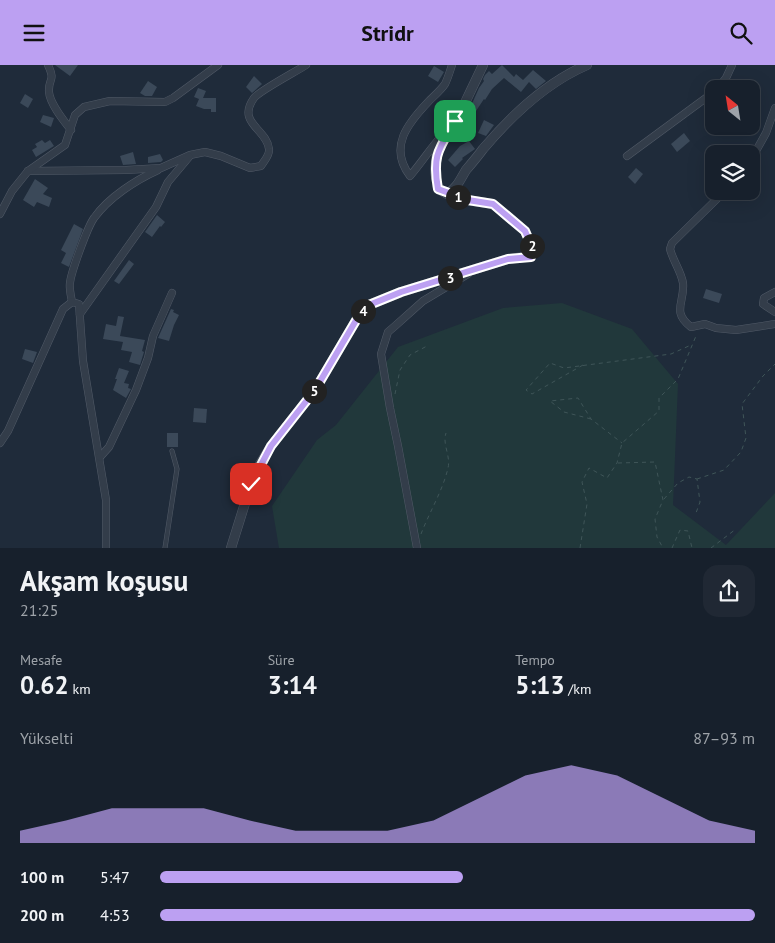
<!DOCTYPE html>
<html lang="tr">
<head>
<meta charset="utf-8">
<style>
	body { margin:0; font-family:"PT Sans",sans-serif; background:#202834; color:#f1f3f6; height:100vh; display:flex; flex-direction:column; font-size:19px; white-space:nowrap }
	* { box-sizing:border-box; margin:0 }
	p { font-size:16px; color:#9ea3a9 }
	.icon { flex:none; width:28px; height:28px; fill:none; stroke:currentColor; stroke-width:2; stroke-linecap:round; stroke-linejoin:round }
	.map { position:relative; height:483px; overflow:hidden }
	.panel { display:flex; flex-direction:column; background:#17202c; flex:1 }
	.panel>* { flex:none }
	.needle { width:32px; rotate:330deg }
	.tools { position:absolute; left:705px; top:15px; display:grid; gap:10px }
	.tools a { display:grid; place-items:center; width:55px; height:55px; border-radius:10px; background:#17202c; box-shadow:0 5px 20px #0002,0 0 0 1px #363e48; font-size:25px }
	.pin { position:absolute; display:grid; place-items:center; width:42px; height:42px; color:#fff; margin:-21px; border-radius:10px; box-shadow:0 2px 8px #0006 }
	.km { position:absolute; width:25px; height:25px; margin:-12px; border-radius:50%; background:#222; color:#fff; font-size:14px; line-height:25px; text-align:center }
	.round { display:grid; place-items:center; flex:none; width:52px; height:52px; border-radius:15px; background:#202834 }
	.head { display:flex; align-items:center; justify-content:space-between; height:85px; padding:0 20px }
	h1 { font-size:28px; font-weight:700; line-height:38px }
	.stats { display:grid; grid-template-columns:repeat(3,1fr); gap:8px; height:85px; padding:5px 20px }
	.stats div { display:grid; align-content:center }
	.stats b { font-size:25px; font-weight:700 }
	.stats small { font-size:14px; font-weight:400 }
	.stats p { font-size:14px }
	.chart { height:140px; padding:10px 20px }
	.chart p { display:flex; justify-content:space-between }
	.chart svg { width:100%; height:90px; margin-top:5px; fill:#bca0f2; opacity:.7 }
	ul { padding:0 20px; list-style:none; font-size:16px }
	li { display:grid; grid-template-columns:80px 60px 1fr; align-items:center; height:38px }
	li i { height:12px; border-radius:6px; background:#bca0f2 }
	header { display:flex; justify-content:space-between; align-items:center; height:65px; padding:0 20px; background:#bca0f2; color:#111; font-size:22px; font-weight:700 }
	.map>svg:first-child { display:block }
	.green { fill:#21383b }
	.building { fill:#3b4959 }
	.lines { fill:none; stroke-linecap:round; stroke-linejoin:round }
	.service-casing { stroke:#515a67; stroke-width:5 }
	.minor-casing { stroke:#515a67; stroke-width:8 }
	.tertiary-casing { stroke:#515a67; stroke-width:10 }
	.path { stroke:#3f5558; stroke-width:1; stroke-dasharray:4 4; stroke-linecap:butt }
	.service { stroke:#333d4a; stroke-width:4 }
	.minor { stroke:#333d4a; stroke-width:7 }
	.tertiary { stroke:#333d4a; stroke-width:9 }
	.route-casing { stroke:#fff; stroke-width:10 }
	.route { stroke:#bca0f2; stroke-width:6 }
</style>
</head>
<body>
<header><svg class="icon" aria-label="menu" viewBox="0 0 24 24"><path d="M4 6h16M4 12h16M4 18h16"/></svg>Stridr<svg class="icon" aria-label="search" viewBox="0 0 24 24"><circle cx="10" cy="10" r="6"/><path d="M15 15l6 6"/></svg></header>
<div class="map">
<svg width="775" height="483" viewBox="0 0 775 483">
	<rect width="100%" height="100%" fill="#1f2b3a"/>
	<polygon class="green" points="562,238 632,264 678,319 673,440 726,480 775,428 775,483 279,483 272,441 317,375 336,360 398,282 503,243"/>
	<g class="building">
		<polygon points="55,0 78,0 70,11"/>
		<polygon points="502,0 514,12 516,9 523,15 533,5 546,16 536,24 529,17 521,27 504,13 492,24 485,35 484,34 476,46 470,43 479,23 484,16 483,14 485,10 489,6 492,9"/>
		<polygon points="434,1 444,7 438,17 428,11"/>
		<polygon points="254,11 262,19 252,28 246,22"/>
		<polygon points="148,16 157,22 152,31 145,31 140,28"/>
		<polygon points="198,23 206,26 203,33 216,33 216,47 211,47 211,44 204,44 196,41 199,34 194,32"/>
		<polygon points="25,29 33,34 28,43 20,38"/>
		<polygon points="43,50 54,53 51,62 40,57"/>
		<polygon points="484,55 494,60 486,71 478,68"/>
		<polygon points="684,68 690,76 677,87 671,79"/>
		<polygon points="42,75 45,78 50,75 54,81 36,92 32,85 37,82 35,79"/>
		<polygon points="469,76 475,84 462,93 463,94 455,102 448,95 460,81"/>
		<polygon points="133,87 136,99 123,100 120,91"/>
		<polygon points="160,89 163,95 161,97 148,98 148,92"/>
		<polygon points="636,103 643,109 635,119 628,112"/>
		<polygon points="35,114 48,123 43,129 52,133 49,142 37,137 34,142 23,135"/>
		<polygon points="157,150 165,157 161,162 160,161 152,172 145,167"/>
		<polygon points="74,159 83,164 69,202 61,198 66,188 61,185"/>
		<polygon points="129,195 134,199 119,219 114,216"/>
		<polygon points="706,224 722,229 719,238 703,233"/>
		<polygon points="171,244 174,245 173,247 179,250 174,260 169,276 158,273"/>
		<polygon points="118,251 124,252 120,271 145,275 142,286 144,287 140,300 129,297 132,287 121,285 123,277 103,274 106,259 116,261"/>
		<polygon points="25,284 37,287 33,298 22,294"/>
		<polygon points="119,303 129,306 124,318 129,319 128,323 131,324 126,333 113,325 117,314 115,314"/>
		<polygon points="194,343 207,344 206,358 193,357"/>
		<rect x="167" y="368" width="11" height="14"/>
	</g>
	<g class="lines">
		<g class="service-casing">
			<polyline id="service" points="165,483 177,404 172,386"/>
		</g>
		<g class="minor-casing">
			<g id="minor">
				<path d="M48 0C56 17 48 13 49 27 50 39 64 56 71 65"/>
				<polyline points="717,24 726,13 732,0"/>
				<path d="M447 65C433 79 423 96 410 111 388 82 408 58 429 36 434 31 441 25 445 19 448 13 450 6 452 0"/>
				<polyline points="627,91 714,27"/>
				<polyline points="751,95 766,68 775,43"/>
				<path d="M28 106 126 105 161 103 190 90 205 87 221 91 250 103 261 101C264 96 270 90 269 84 267 64 236 58 254 33 259 26 297 6 306 0"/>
				<path d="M725 126 672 178 670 184C673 196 681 206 683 218 685 237 671 247 691 262L705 259 716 263 736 265 775 259"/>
				<polyline points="0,149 12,126 28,106 65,80 75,50 84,42 110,36 165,37 173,33 218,0"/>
				<polyline points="775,227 764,233 763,239 775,247"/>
				<path d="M72 237C71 231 69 223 70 218 71 207 88 161 94 153 109 132 136 115 158 105"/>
				<polyline points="80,249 156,142 168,117 189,92"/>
				<polyline points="0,378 8,366 63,244 72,237 79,239 83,296 106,435 106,483"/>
				<polyline points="100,392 109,382 136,325 148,293 153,271 172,228"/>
				<polyline points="417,483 398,381 390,343 381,289 388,267 395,261 423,236 468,209"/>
			</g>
		</g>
		<g class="tertiary-casing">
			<g id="tertiary">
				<path d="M483 0 463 42 437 87 435 106 438 124 447 129C457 123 460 115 466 105 472 98 478 91 483 84 511 51 547 17 587 0"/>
				<polyline points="231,483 251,419 260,399 271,381 315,325 358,252 369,240 401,227 508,194 531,191 532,182 525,166 493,139 467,135 447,129"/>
			</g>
		</g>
		<g class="path">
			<polyline points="583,300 532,329 526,325 550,298 564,303 671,289 691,280"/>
			<polyline points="395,329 400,305 410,290 427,281"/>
			<polyline points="591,354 564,347 550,336 578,333 591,354 622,378"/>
			<polyline points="618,398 655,397 663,435 655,454 657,472 663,483"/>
			<polyline points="697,414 724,405 741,387 746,373 742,339 763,311 775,299"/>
			<polyline points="664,434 678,418 689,412 697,414 700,437 696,448"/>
			<path d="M421 469C429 448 443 425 448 403 451 391 442 379 446 368"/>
			<polyline points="580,483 587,439 582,417 589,403 607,413 617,398 622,378 659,346 659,333 678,314 696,271 695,269"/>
			<polyline points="672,483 680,465 688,466 692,483"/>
			<polyline points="711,483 736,464"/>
		</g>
		<use href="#service" class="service"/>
		<use href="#minor" class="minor"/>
		<use href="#tertiary" class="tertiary"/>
	</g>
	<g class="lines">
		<g class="route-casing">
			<path id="route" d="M251 419 271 381 315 325 358 252 369 240 401 227 508 194 531 192 532 182 525 166 493 139 468 135 438 124C432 90 439 84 455 56"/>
		</g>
		<use href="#route" class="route"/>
	</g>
</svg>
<div class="tools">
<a><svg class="needle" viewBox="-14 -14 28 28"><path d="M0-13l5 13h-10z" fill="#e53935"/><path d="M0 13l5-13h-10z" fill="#9ea3a9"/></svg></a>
<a><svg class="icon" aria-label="layers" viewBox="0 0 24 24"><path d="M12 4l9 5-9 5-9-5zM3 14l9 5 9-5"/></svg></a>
</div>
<div class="pin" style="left:455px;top:56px;background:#1e9e55"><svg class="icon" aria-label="arrive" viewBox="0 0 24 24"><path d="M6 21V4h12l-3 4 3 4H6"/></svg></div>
<div class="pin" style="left:251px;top:419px;background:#d93025"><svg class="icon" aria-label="check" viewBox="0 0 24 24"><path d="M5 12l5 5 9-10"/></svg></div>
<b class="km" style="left:458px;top:132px">1</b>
<b class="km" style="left:532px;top:181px">2</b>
<b class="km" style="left:450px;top:213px">3</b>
<b class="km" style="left:363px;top:246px">4</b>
<b class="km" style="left:314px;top:326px">5</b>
</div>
<section class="panel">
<div class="head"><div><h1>Akşam koşusu</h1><p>21:25</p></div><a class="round"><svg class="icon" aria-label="share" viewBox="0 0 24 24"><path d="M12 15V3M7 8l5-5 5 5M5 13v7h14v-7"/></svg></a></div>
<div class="stats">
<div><p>Mesafe</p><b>0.62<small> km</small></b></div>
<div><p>Süre</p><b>3:14</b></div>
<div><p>Tempo</p><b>5:13<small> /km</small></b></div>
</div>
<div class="chart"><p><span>Yükselti</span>87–93 m</p>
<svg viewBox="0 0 160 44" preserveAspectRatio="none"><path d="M0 44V38L10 33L20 27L30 27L40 27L50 33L60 38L70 38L80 38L90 33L100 22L110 11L120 6L130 11L140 22L150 33L160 38V44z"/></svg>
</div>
<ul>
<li><b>100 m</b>5:47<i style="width:51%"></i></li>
<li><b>200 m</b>4:53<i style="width:100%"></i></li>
</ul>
</section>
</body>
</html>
